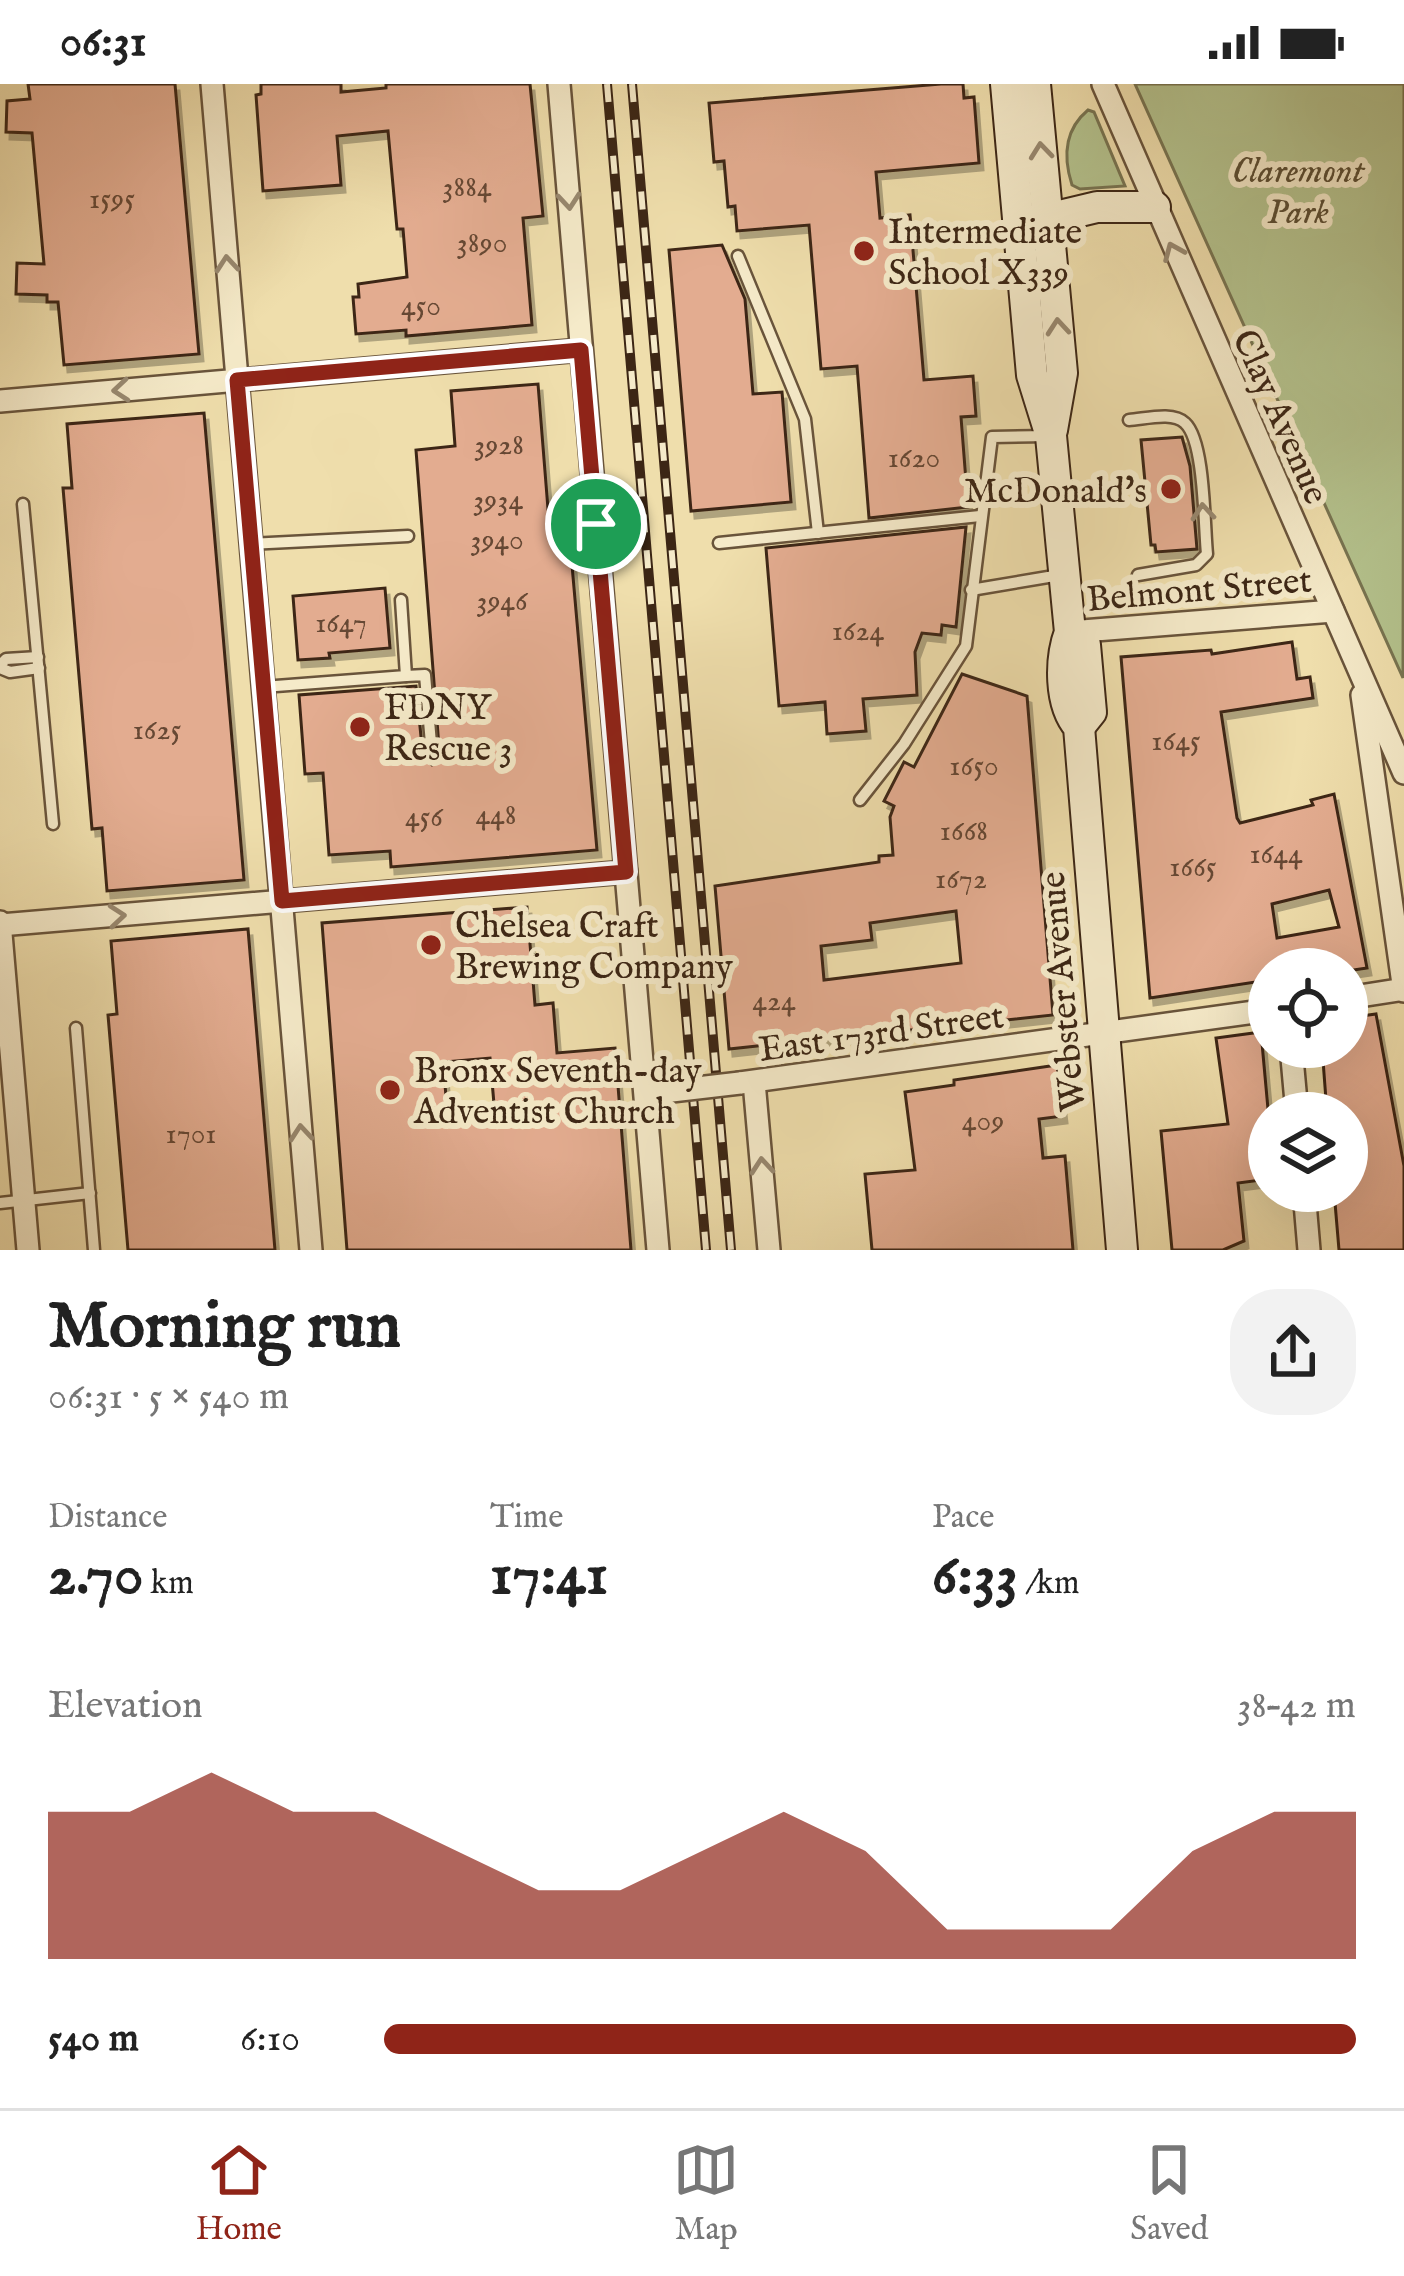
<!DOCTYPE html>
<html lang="en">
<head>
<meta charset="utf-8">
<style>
	body { margin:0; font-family:"IM FELL English",serif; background:#f2f2f2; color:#222; height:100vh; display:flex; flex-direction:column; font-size:45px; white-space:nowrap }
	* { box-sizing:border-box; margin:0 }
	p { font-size:39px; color:#767676 }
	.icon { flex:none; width:66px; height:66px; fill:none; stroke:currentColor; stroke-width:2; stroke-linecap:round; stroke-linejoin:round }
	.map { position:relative; height:1166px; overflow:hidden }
	.sheet { display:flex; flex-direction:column; background:#fff; flex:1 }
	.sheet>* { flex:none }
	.tools { position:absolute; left:1248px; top:864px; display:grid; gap:24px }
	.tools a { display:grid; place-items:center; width:120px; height:120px; border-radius:50%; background:#fff; box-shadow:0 12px 48px #0002; font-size:60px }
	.pin { position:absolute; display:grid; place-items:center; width:102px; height:102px; color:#fff; margin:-51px; border:6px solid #fff; border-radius:50%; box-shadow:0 3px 12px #0007 }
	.round { display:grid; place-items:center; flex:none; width:126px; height:126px; border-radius:48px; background:#f2f2f2 }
	.head { display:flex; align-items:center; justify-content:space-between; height:204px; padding:0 48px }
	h1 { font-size:66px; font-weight:700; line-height:90px }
	.figures { display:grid; grid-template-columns:repeat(3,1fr); gap:18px; height:204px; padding:12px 48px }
	.figures div { display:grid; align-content:center }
	.figures b { font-size:60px; font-weight:700 }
	.figures small { font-size:33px; font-weight:400 }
	.figures p { font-size:33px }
	.chart { height:336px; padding:24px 48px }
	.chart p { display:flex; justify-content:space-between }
	.chart svg { width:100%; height:216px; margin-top:12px; fill:#8f2418; opacity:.7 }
	ul { padding:0 48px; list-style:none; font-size:39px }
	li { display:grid; grid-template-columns:192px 144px 1fr; align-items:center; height:90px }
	li i { height:30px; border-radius:15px; background:#8f2418 }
	.status { display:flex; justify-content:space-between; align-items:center; height:84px; padding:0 60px; background:#fff; direction:ltr }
	.status svg { height:33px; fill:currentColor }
	.dock { display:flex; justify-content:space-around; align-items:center; height:168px; border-top:3px solid #e0e0e0; background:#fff; font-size:33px; color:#767676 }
	.dock a { display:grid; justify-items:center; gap:6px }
	.dock .current { color:#8f2418 }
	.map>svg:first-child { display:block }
	.green { fill:#b4c28d; stroke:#787451; stroke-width:3 }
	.building { fill:#e3ac90; stroke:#3c2615; stroke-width:3; fill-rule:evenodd; filter:url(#shadow) }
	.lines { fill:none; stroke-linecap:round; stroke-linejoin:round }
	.service-casing { stroke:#69543b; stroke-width:15 }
	.minor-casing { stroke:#69543b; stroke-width:26 }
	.secondary-casing { stroke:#3c2615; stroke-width:34 }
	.service { stroke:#f5eac9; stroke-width:10 }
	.minor { stroke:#f5eac9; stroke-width:21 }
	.secondary { stroke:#f5eac9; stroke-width:30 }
	.rail-casing { stroke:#3c2615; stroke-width:10 }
	.rail { stroke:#f5eac9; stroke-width:6; stroke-dasharray:18; stroke-linecap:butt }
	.minor-bridge-casing { stroke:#69543b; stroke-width:26; stroke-linecap:butt }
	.minor-bridge { stroke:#f5eac9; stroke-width:21 }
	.oneway { stroke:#98886f }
	.route-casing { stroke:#fff; stroke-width:24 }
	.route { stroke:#8f2418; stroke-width:15 }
	.poi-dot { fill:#8f2418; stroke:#f5eac9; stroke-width:4.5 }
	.labels { text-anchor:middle; stroke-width:12; stroke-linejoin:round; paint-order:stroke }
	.number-label { font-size:30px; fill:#664834 }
	.park-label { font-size:36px; font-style:italic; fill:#5a4d33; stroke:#f5eac9 }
	.poi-label { font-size:36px; fill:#3c2615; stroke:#f5eac9; text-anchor:start }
	.street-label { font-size:36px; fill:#3c2615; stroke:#f5eac9 }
</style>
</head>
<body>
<div class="status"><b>06:31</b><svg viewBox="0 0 49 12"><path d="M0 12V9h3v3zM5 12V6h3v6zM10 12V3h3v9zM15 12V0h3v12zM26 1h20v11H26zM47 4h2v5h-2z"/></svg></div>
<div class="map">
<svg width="1404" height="1166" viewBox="0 0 1404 1166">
	<defs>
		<filter id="shadow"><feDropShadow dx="4" dy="7" stdDeviation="0" flood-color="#0004"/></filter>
	</defs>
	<rect width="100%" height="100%" fill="#efdeac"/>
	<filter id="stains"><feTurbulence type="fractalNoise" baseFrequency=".00167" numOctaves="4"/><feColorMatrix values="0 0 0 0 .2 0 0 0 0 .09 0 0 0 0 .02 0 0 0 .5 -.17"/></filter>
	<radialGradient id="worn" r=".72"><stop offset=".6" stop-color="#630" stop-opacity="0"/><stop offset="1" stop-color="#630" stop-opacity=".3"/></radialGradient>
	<g class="green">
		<polygon points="1135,0 1404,0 1403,594"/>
		<path d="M1088 26 1094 28 1125 102 1080 105 1072 101C1063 73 1064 46 1088 26Z"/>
	</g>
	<g class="building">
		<polygon points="28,0 175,0 199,270 64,281 58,218 47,218 47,211 16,210 17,179 44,180 32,49 6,48 7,17 30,15"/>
		<polygon points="261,0 341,0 341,8 386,4 386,0 530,0 543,132 523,134 532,241 406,252 406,246 356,250 353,213 359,213 358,200 407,193 403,145 397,145 388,47 337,52 341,101 263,107 256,11 261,10"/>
		<polygon points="941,0 963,0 964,14 974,13 979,79 876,88 880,134 910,131 924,296 973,292 976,332 961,333 968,423 869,434 857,282 821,285 809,141 737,147 735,122 728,123 724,77 714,78 709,19"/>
		<polygon points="722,161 745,215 753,310 782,308 791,418 691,427 669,166"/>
		<polygon points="538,300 548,425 567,424 597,766 391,783 390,767 329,771 323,689 305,690 299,611 416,602 423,673 432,681 440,676 416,366 455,362 451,307"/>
		<polygon points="204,329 244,796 107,807 102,744 92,745 63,404 72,404 67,340"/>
		<polygon points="1182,353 1190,382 1197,465 1156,468 1155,461 1151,461 1141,356"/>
		<polygon points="966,443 956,543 942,541 941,551 922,549 915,568 917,611 863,615 866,647 827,650 825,618 779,622 766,464"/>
		<polygon points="385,504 390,564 329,569 330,574 298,576 293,512"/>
		<path d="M1292 558 1297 595 1310 593 1313 614 1221 628 1237 734 1240 739 1313 721 1311 716 1334 710 1367 884 1347 887 1269 885V896L1150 914 1121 573 1211 566 1212 570ZM1329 806 1339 843 1277 854 1272 820Z"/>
		<path d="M962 590 1027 612 1053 931 729 965 715 802 879 778V772L893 771 890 733 894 722 884 717 904 678 914 683ZM956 827 961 879 824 896 821 862 872 856 870 839Z"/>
		<path d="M527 823 535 921 553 919 557 969 615 964 631 1166H347L322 839ZM490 974 494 1020 447 1024 443 978Z"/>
		<polygon points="248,845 275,1166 128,1166 108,931 117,930 111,857"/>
		<polygon points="1376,930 1404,1082 1404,1166 1339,1166 1334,1107 1347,1107 1347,1084 1362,1082 1353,1034 1347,1035 1347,1029 1327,1029 1322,963 1347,963 1347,934"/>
		<polygon points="1261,948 1269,1036 1269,1095 1238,1099 1244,1157 1223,1166 1172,1166 1161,1047 1228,1040 1216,954"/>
		<polygon points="1057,981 1063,1032 1039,1035 1043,1074 1065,1072 1073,1166 872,1166 865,1090 915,1086 905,1008 954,1001 954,996"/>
	</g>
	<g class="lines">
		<g class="service-casing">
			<g id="service">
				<polyline points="738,172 805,335 818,449"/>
				<path d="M1129 336C1145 335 1173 327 1185 339 1205 357 1204 442 1207 470L1196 481 1138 491"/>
				<polyline points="23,420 53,740"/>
				<polyline points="719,459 980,432"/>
				<polyline points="251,460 408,452"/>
				<polyline points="971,506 1060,491"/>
				<polyline points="0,581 6,575 38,573"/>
				<polyline points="0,584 10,588 39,584"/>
				<polyline points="406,592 425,591 432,671"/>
				<polyline points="263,603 406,592 401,516"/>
				<polyline points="860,716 904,660 966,562 992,353 1048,352"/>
				<polyline points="76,944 94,1166"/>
				<polyline points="0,1119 90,1109"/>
			</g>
		</g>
		<g class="minor-casing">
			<g id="minor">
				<polyline points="212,0 311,1166"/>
				<polyline points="559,0 658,1166"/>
				<polyline points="1103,0 1404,689"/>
				<polyline points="0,317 581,266"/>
				<polyline points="1070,548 1333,527"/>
				<polyline points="1362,611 1404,907"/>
				<polyline points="0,838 28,1166"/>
				<polyline points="0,841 626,788"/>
				<polyline points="1347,914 1404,905"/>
				<polyline points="1291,963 1297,1029"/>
				<polyline points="754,998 769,1166"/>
				<polyline points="740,999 1269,926"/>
				<polyline points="1304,1107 1309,1166"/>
			</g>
		</g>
		<g class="secondary-casing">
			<g id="secondary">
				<path d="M1006 0 1032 291 1051 352 1070 548C1060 575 1059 620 1079 643L1122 1166"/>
				<polyline points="1035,0 1062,289 1052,346"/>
				<polyline points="1030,139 1097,123 1155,123"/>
				<polyline points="1070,548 1085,561 1091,628 1079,643"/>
			</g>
		</g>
		<use href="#service" class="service"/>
		<use href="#minor" class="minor"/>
		<use href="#secondary" class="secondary"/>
		<g class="rail-casing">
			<g id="rail">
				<polyline points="607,0 706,1166"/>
				<polyline points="632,0 731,1166"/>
			</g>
		</g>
		<use href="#rail" class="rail"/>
		<g class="minor-bridge-casing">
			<polyline id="minor-bridge" points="663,1008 740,999"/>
		</g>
		<use href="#minor-bridge" class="minor-bridge"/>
	</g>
	<defs><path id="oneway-chevron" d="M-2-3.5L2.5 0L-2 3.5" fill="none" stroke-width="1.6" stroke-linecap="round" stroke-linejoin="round" transform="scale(3)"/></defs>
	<g class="oneway">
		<use href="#oneway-chevron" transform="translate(1041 67) rotate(-96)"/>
		<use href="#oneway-chevron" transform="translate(569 117) rotate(85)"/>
		<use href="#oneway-chevron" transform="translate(1173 167) rotate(-113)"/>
		<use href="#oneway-chevron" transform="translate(227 180) rotate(-95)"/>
		<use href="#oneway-chevron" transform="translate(1058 243) rotate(-95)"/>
		<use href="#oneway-chevron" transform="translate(121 306) rotate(175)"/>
		<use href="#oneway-chevron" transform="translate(1203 428) rotate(-95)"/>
		<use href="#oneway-chevron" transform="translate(117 832) rotate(-5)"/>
		<use href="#oneway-chevron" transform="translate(301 1049) rotate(-95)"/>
		<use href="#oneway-chevron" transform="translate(762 1082) rotate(-95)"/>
	</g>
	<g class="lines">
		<g class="route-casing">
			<polygon id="route" points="581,266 626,788 282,817 237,296"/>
		</g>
		<use href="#route" class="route"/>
	</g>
	<g class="poi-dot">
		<circle cx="864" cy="167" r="12"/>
		<circle cx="1171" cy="405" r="12"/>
		<circle cx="360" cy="643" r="12"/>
		<circle cx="431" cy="861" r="12"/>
		<circle cx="390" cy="1006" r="12"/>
	</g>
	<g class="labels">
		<g class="number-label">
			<text x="467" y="112">3884</text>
			<text x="112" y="124">1595</text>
			<text x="482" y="168">3890</text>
			<text x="421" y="231">450</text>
			<text x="499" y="370">3928</text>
			<text x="914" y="383">1620</text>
			<text x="498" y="425">3934</text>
			<text x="497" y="465">3940</text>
			<text x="502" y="526">3946</text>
			<text x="341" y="548">1647</text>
			<text x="858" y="556">1624</text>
			<text x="157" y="655">1625</text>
			<text x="1176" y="666">1645</text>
			<text x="974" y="691">1650</text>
			<text x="496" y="740">448</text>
			<text x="424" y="742">456</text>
			<text x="964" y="756">1668</text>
			<text x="1276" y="779">1644</text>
			<text x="1193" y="792">1665</text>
			<text x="961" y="804">1672</text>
			<text x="774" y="926">424</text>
			<text x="983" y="1046">409</text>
			<text x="191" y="1059">1701</text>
		</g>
		<g class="park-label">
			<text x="1298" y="98">Claremont<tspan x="1298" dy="41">Park</tspan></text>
		</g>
		<g class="poi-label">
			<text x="888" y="159">Intermediate<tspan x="888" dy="41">School X339</tspan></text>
			<text x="1147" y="418" text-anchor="end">McDonald's</text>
			<text x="384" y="635">FDNY<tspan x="384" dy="41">Rescue 3</tspan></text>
			<text x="455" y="853">Chelsea Craft<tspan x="455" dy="41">Brewing Company</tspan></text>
			<text x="414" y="998">Bronx Seventh-day<tspan x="414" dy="41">Adventist Church</tspan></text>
		</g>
		<g class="street-label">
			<text transform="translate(1282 332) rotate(66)" y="13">Clay Avenue</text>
			<text transform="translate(1199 504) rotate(-5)" y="13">Belmont Street</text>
			<text transform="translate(1061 908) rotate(-95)" y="13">Webster Avenue</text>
			<text transform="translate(881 947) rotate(-8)" y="13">East 173rd Street</text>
		</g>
	</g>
	<rect width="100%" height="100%" filter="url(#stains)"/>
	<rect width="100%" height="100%" fill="url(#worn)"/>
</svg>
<div class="tools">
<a><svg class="icon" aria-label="locate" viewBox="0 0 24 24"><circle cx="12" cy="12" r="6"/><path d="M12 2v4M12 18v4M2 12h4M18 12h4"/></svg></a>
<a><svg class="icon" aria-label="layers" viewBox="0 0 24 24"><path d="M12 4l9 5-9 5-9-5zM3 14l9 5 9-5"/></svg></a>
</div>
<div class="pin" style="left:596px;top:440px;background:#1e9e55"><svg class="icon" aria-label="arrive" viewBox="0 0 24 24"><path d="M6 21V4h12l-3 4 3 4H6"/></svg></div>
</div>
<section class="sheet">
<div class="head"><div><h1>Morning run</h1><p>06:31 · 5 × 540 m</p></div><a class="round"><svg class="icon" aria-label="share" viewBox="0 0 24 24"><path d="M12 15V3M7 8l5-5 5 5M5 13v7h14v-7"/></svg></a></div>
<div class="figures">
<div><p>Distance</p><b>2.70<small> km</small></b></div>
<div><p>Time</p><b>17:41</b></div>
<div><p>Pace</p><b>6:33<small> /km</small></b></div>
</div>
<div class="chart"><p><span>Elevation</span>38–42 m</p>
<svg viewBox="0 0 160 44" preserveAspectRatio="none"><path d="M0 44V14L10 14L20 6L30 14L40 14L50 22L60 30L70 30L80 22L90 14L100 22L110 38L120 38L130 38L140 22L150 14L160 14V44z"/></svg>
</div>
<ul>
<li><b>540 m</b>6:10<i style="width:100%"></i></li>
</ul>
</section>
<nav class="dock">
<a class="current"><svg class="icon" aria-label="home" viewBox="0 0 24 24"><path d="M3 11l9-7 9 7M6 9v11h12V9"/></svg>Home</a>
<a><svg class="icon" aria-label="map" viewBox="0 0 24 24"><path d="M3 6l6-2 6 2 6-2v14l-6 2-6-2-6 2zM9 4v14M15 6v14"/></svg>Map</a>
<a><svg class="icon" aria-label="saved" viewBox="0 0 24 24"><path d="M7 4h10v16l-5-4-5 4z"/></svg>Saved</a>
</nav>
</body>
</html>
